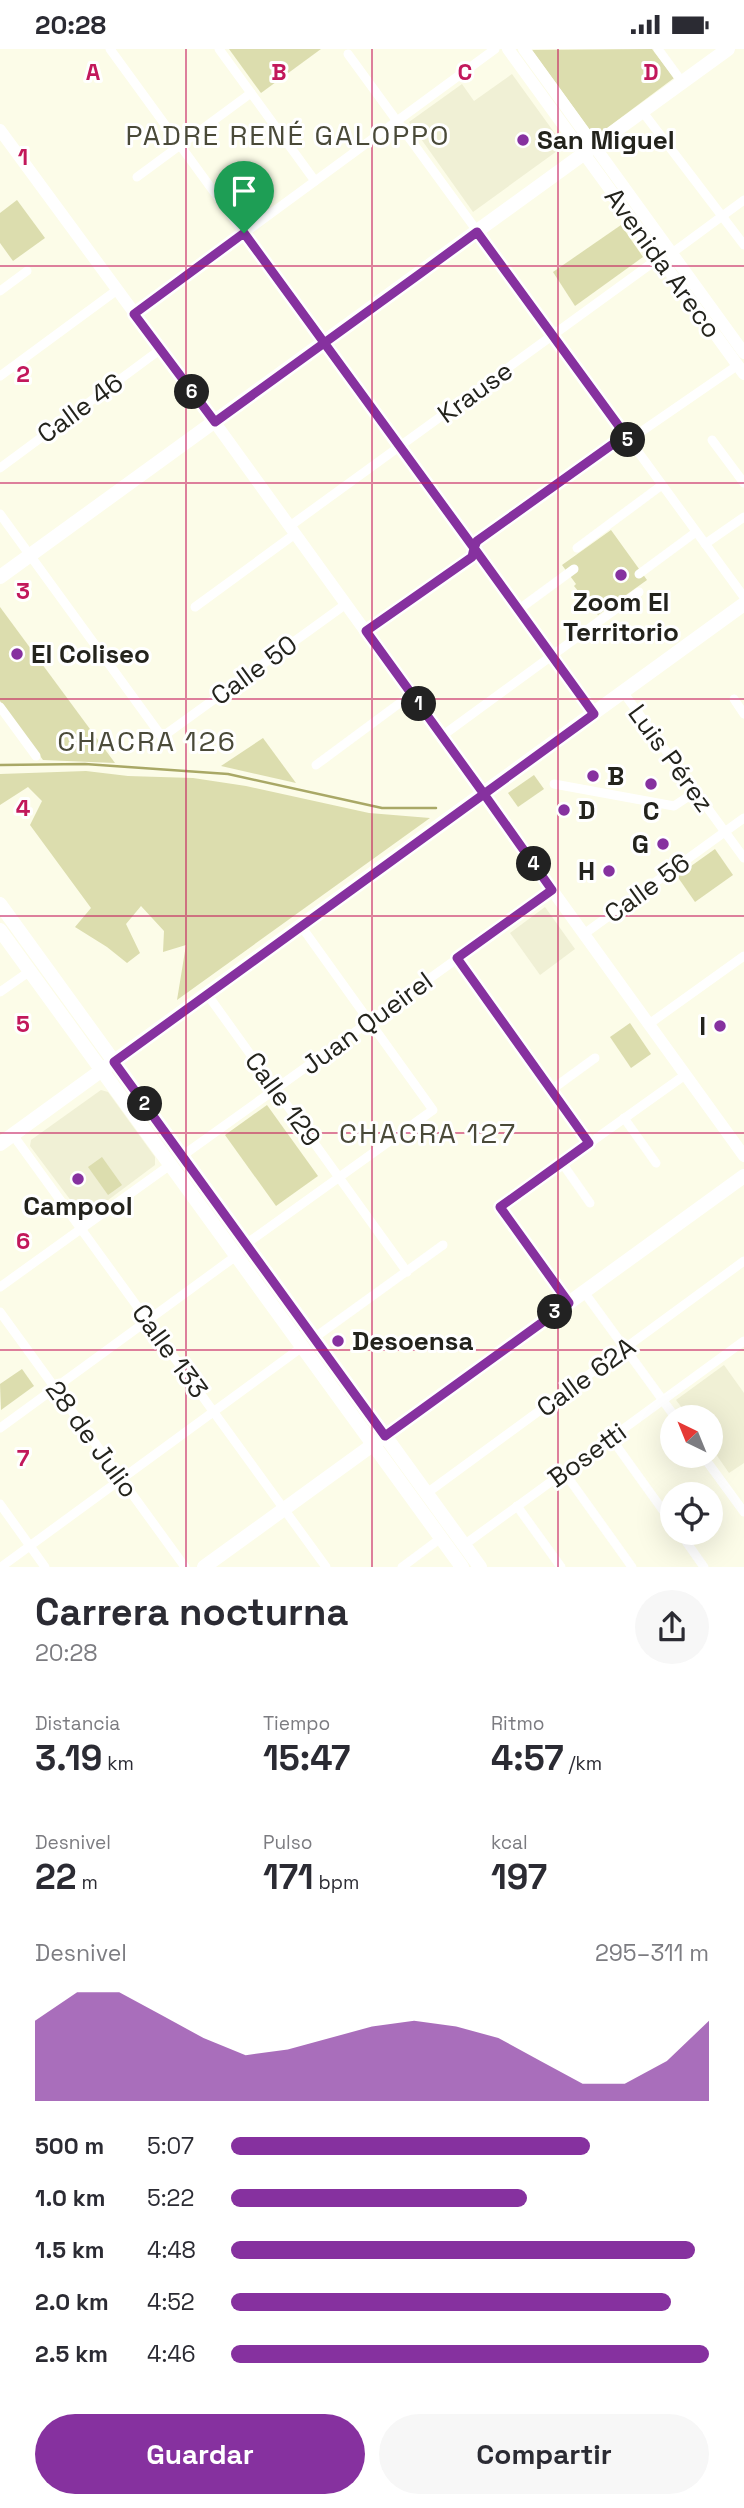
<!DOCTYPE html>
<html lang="es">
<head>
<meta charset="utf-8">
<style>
	body { margin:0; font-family:"Space Grotesk",sans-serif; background:#f7f7f7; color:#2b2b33; height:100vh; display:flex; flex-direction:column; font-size:26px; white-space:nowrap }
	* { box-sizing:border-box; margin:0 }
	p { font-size:23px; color:#7c7c81 }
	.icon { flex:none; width:38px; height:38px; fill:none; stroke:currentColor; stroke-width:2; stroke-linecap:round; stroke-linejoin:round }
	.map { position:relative; height:1518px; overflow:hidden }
	.panel { display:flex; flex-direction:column; background:#fff; flex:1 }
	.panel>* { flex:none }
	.needle { width:46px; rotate:317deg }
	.buttons { position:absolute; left:660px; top:1356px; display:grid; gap:14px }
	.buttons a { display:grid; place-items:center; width:63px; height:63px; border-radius:50%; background:#fff; box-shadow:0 7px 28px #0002; font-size:35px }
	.pin { position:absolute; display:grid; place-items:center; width:60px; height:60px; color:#fff; margin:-72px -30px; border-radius:50% 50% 50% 0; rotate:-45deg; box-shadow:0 0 7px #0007 }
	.pin .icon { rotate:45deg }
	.km { position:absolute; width:35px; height:35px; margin:-18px; border-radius:50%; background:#222; color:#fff; font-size:19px; line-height:35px; text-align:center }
	.round { display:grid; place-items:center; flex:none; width:74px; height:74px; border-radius:37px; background:#f7f7f7 }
	.summary { display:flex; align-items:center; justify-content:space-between; height:119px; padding:0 35px }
	h1 { font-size:38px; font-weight:600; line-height:52px }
	.stats { display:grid; grid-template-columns:repeat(3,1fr); gap:10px; height:119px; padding:7px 35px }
	.stats div { display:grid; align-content:center }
	.stats b { font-size:35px; font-weight:600 }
	.stats small { font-size:19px; font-weight:400 }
	.stats p { font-size:19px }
	.chart { height:196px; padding:14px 35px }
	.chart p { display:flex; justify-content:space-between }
	.chart svg { width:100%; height:126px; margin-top:7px; fill:#86319f; opacity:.7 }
	.cta { display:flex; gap:14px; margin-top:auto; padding:14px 35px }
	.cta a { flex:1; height:80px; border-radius:42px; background:#86319f; color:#fff; font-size:28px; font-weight:600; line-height:80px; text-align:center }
	.cta a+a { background:#f7f7f7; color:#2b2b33 }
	ul { padding:0 35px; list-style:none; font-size:23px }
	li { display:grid; grid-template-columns:112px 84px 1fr; align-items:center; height:52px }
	li i { height:18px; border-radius:9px; background:#86319f }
	.status { display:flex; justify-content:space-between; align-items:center; height:49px; padding:0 35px; background:#fff; direction:ltr }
	.status svg { height:19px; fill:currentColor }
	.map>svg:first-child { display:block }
	.built { fill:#f0f0d5 }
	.green { fill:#dcddae }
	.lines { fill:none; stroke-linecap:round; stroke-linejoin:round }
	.stream { stroke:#a9a866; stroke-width:2.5 }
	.minor { stroke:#fff; stroke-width:9 }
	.secondary { stroke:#fff; stroke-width:12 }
	.primary { stroke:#fff; stroke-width:14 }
	.route-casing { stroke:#fff; stroke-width:14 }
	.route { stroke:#86319f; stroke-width:9 }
	.grid { fill:none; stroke:#c2185b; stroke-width:2; stroke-opacity:0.55 }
	.poi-dot { fill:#86319f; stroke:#fff; stroke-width:2.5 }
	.labels { text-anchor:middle; stroke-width:6; stroke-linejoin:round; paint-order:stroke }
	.poi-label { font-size:26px; font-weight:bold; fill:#23231c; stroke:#fff; text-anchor:start }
	.street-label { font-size:26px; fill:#23231c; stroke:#fff }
	.neighbourhood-label { font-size:28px; letter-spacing:2px; fill:#4a4a39; stroke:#fff }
	.grid-label { font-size:23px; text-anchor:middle; font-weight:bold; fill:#c2185b; stroke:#fff; stroke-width:6; stroke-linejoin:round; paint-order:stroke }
</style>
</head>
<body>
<div class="status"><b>20:28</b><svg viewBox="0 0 49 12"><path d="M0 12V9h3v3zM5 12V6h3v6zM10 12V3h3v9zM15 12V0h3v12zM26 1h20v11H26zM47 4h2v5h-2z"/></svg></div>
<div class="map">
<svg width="744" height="1518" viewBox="0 0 744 1518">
	<rect width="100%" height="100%" fill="#fcfce8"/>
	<g class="built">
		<polygon points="512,25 564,97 473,163 409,73 462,35 474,52"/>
		<polygon points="545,858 575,900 540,926 510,884"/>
		<polygon points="101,1041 108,1043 155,1108 155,1116 84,1169 30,1097 31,1091"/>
		<polygon points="724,1316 744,1344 744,1414 729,1424 711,1398 710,1368 689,1368 676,1351"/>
	</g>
	<g class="green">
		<polygon points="229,0 321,0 261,44"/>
		<polygon points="652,0 674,29 595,88 532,1"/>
		<polygon points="17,151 45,189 13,212 0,194 0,164"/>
		<polygon points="621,176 643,208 575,257 553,223"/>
		<polygon points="611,481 647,531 598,566 574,537 576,535 562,516"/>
		<polygon points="0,558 115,714 43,711 0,652"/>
		<polygon points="263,689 296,734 221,717"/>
		<polygon points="86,722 128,727 193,729 246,737 369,764 430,769 177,951 186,896 163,903 164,882 141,857 126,875 140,904 127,914 107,898 75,878 91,859 30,776 42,752 28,738 0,756 0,725"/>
		<polygon points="534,726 544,740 518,758 508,744"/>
		<polygon points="715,800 733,826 695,853 677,827"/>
		<polygon points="630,974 651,1005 631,1019 610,988"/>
		<polygon points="267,1056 318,1127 276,1157 225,1086"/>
		<polygon points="102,1108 122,1136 108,1146 88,1118"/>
		<polygon points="22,1320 34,1337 1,1361 0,1335"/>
	</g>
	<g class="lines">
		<polyline class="stream" points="0,716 85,715 228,725 382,759 436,759"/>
		<g class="minor">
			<polyline points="110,0 594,665"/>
			<polyline points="219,0 315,132"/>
			<polyline points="658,0 682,33"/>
			<polyline points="348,5 744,548"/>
			<polyline points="642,62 744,196"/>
			<polyline points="137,128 251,44"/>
			<polyline points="672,204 744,151"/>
			<polyline points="0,242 27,222"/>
			<polyline points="134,265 495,0"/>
			<polyline points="0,327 117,241"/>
			<polyline points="629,391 738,316"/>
			<polyline points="712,391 744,434"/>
			<polyline points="0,419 161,300"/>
			<polyline points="0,465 162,688 346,555"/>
			<polyline points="290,477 659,209"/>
			<polyline points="705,495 744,468"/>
			<polyline points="577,499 662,436"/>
			<polyline points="639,525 696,483"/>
			<polyline points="195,558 295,485"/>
			<polyline points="518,561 574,520"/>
			<polyline points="366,581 472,508 477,492 620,389 629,391"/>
			<polyline points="623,643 744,809"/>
			<polyline points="734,650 744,665"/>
			<polyline points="0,658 36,707"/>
			<polyline points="442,687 639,543"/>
			<polyline points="316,716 412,645"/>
			<polyline points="554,735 674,757 695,743"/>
			<polyline points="584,885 744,769"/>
			<polyline points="457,909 589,1094"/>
			<polyline points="0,943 30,922"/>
			<polyline points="207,945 407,1223"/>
			<polyline points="649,975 744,907"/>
			<polyline points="551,1041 595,1009"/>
			<polyline points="624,1069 656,1114"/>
			<polyline points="13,1086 326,1518"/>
			<polyline points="182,1107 553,841"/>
			<polyline points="562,1114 590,1154"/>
			<polyline points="246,1195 433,1061 301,877"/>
			<polyline points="0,1238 170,1116"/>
			<polyline points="584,1243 675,1368"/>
			<polyline points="569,1254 500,1158 685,1026"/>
			<polyline points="0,1263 185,1518"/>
			<polyline points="314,1289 443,1196"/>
			<polyline points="0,1379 236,1207"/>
			<polyline points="611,1389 672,1474"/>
			<polyline points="703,1407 744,1463"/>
			<polyline points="564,1423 632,1518"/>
			<polyline points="427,1444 744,1212"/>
			<polyline points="0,1455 45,1518"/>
			<polyline points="517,1457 561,1518"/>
			<polyline points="680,1484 704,1518"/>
			<polyline points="464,1496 744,1292"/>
			<polyline points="1,1518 302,1298"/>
			<polyline points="402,1518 441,1489"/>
		</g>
		<g class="secondary">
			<polyline points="508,0 744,325"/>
			<polyline points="524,0 744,304"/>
			<polyline points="0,81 221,382 744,1107"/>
		</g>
		<g class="primary">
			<polyline points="0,528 728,0"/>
			<polyline points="0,855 480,1518"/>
			<polyline points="0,881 462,1518"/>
			<polyline points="0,1095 744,555"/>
			<polyline points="204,1518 744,1127"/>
		</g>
	</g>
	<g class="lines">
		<g class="route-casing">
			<path id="route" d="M244 184C320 289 397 394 474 499L472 508 366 582 484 745 114 1013 385 1387 569 1254 500 1158 589 1094 457 909 552 841 484 745 594 665 474 499 477 492 620 390 629 391 477 183C390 247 302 310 215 373L134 265 244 184"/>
		</g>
		<use href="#route" class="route"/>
	</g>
	<path class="grid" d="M186 0V1518M372 0V1518M558 0V1518M0 217H744M0 434H744M0 650H744M0 867H744M0 1084H744M0 1301H744"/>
	<g class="poi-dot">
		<circle cx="523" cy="91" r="7"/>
		<circle cx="621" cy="526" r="7"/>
		<circle cx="17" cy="605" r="7"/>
		<circle cx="593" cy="727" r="7"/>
		<circle cx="651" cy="735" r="7"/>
		<circle cx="564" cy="761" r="7"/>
		<circle cx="663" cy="795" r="7"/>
		<circle cx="609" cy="822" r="7"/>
		<circle cx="720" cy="977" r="7"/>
		<circle cx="78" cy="1130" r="7"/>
		<circle cx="338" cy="1292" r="7"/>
	</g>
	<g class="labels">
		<g class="poi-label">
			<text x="537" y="100">San Miguel</text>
			<text x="621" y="562" text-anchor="middle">Zoom El<tspan x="621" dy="30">Territorio</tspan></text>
			<text x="31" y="614">El Coliseo</text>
			<text x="607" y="736">B</text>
			<text x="578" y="770">D</text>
			<text x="651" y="771" text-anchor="middle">C</text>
			<text x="649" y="804" text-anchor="end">G</text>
			<text x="595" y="831" text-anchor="end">H</text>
			<text x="706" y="986" text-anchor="end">I</text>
			<text x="78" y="1166" text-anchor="middle">Campool</text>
			<text x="352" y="1301">Desoensa</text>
		</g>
		<g class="street-label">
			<text transform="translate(663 214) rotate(54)" y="9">Avenida Areco</text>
			<text transform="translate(475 343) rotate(-36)" y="9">Krause</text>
			<text transform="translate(80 359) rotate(-36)" y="9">Calle 46</text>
			<text transform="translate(254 621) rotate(-36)" y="9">Calle 50</text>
			<text transform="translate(671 709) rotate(54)" y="9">Luis Pérez</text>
			<text transform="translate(647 839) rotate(-36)" y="9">Calle 56</text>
			<text transform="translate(367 974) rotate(-36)" y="9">Juan Queirel</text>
			<text transform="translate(283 1050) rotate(54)" y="9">Calle 129</text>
			<text transform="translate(170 1302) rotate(54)" y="9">Calle 133</text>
			<text transform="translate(586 1328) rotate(-36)" y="9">Calle 62A</text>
			<text transform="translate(92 1390) rotate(54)" y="9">28 de Julio</text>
			<text transform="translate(587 1406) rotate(-36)" y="9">Bosetti</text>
		</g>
		<g class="neighbourhood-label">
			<text x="288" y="96">PADRE RENÉ GALOPPO</text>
			<text x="147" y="702">CHACRA 126</text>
			<text x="428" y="1094">CHACRA 127</text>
		</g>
	</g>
	<g class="grid-label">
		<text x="93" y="31">A</text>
		<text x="279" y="31">B</text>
		<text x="465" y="31">C</text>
		<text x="651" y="31">D</text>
		<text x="23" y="116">1</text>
		<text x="23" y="333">2</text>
		<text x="23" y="550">3</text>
		<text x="23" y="767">4</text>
		<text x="23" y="983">5</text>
		<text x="23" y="1200">6</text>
		<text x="23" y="1417">7</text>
	</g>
</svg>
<div class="buttons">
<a><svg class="needle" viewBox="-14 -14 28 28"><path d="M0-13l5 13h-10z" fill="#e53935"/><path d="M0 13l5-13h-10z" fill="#7c7c81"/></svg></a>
<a><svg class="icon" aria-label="locate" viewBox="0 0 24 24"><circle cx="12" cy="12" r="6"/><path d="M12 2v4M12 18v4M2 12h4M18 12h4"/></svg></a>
</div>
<div class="pin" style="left:244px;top:184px;background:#1e9e55"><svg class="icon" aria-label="arrive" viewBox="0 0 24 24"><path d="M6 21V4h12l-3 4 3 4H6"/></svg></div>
<b class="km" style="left:419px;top:655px">1</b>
<b class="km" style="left:145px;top:1055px">2</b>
<b class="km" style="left:555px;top:1263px">3</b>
<b class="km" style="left:534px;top:815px">4</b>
<b class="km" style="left:628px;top:391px">5</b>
<b class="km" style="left:192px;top:343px">6</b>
</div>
<section class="panel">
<div class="summary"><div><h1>Carrera nocturna</h1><p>20:28</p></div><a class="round"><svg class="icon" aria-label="share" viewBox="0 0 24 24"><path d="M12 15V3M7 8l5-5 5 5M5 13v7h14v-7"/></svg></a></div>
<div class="stats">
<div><p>Distancia</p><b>3.19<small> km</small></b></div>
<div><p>Tiempo</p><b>15:47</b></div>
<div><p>Ritmo</p><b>4:57<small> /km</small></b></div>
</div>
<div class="stats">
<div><p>Desnivel</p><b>22<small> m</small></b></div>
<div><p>Pulso</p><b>171<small> bpm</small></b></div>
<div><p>kcal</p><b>197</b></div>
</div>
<div class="chart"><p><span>Desnivel</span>295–311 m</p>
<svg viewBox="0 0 160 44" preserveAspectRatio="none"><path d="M0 44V16L10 6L20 6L30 14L40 22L50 28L60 26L70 22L80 18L90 16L100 18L110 22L120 30L130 38L140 38L150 30L160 16V44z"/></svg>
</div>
<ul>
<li><b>500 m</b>5:07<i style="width:75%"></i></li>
<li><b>1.0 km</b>5:22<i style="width:62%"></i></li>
<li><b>1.5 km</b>4:48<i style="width:97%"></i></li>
<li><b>2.0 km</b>4:52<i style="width:92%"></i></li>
<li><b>2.5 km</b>4:46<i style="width:100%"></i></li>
</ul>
<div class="cta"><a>Guardar</a><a>Compartir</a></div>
</section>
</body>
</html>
